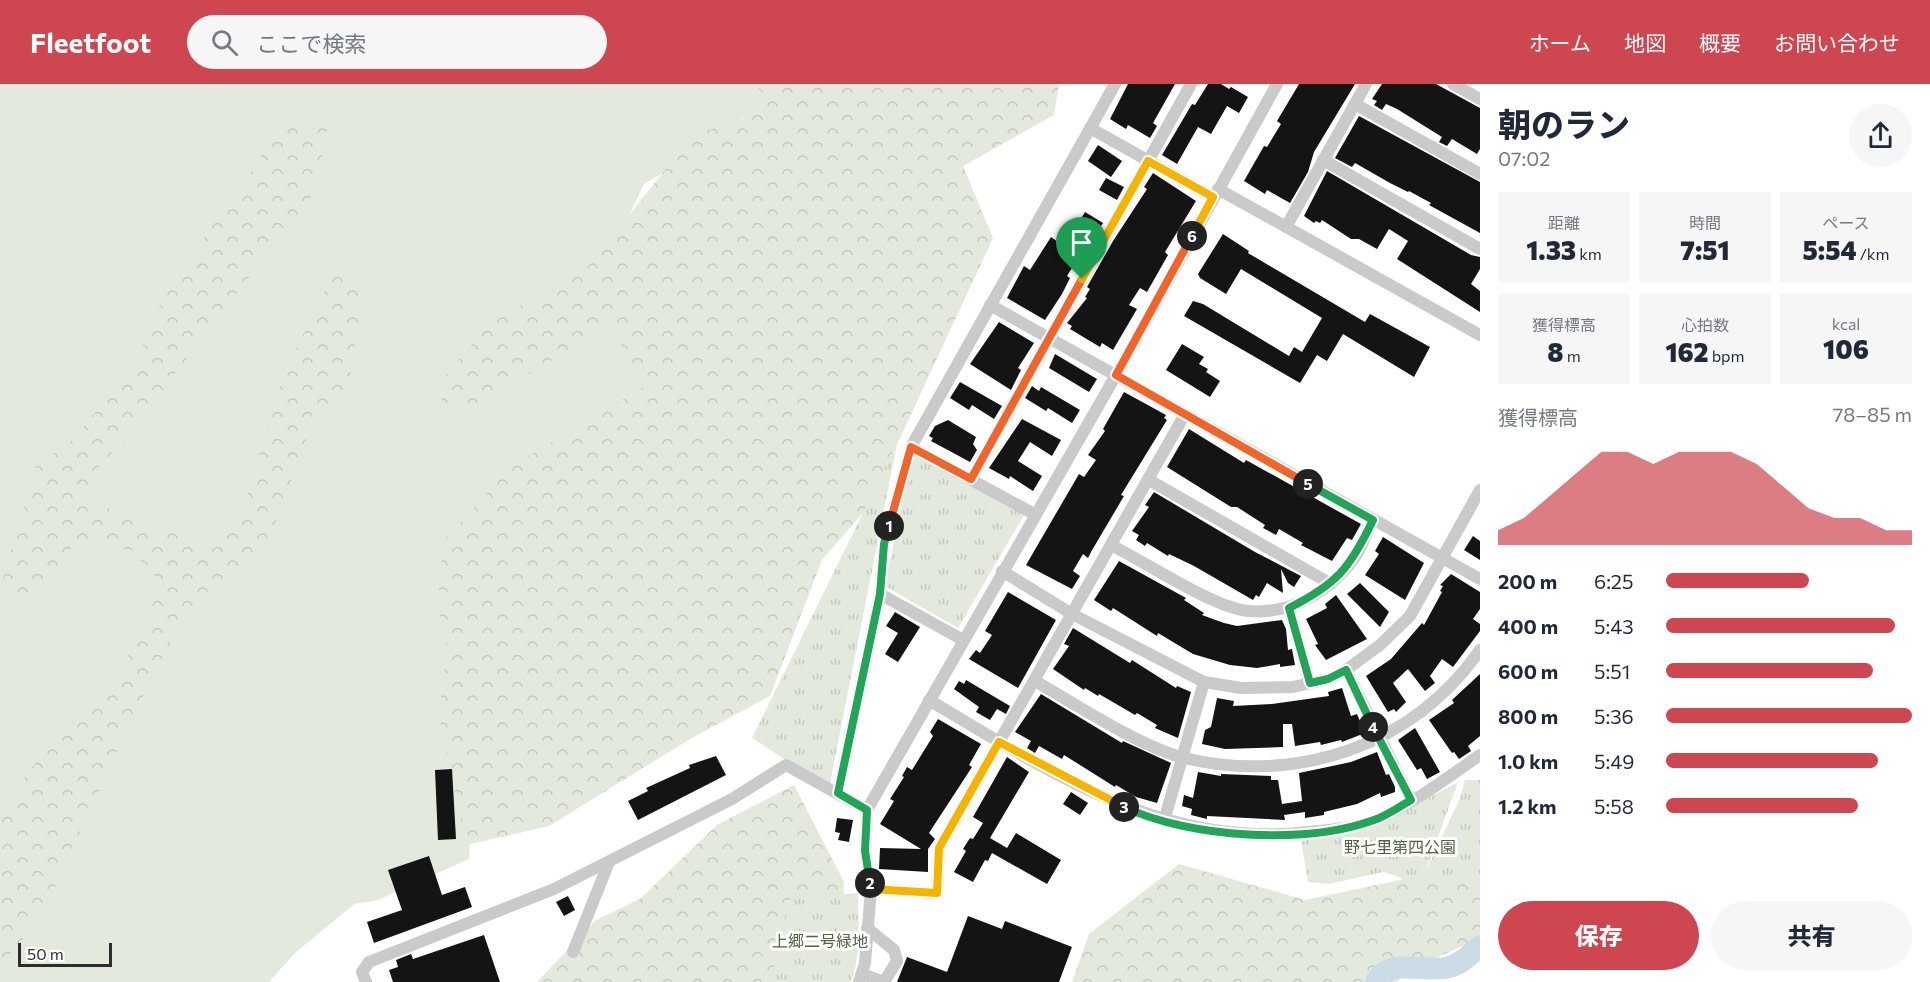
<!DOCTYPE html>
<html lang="ja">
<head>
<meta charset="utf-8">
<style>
	body { margin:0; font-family:Commissioner,"Noto Sans JP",sans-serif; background:#f6f6f7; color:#1f2937; height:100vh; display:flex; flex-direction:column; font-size:22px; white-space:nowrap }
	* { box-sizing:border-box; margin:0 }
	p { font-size:20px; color:#747a83 }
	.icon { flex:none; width:33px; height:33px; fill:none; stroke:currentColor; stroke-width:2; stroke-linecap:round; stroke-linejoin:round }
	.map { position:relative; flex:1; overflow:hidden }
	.sheet { display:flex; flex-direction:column; background:#fff; width:450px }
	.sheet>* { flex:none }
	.scale { position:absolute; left:18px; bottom:15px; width:94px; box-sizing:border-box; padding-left:6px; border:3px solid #2d2d2d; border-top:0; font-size:16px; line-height:21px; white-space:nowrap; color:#2d2d2d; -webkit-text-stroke:4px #fff; paint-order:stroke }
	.pin { position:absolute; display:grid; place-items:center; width:51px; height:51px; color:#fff; margin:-62px -26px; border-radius:50% 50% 50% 0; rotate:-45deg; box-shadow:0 0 6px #0007 }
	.pin .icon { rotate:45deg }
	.km { position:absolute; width:30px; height:30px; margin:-15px; border-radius:50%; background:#222; color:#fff; font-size:16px; line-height:30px; text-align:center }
	.round { display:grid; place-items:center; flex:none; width:63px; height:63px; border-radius:32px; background:#f6f6f7 }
	.summary { display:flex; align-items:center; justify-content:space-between; height:102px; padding:0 18px }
	h1 { font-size:33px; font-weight:800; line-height:45px }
	.metrics { display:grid; grid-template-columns:repeat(3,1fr); gap:9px; height:102px; padding:6px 18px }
	.metrics div { display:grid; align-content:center; border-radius:0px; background:#f6f6f7; text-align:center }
	.metrics b { font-size:26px; font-weight:800 }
	.metrics small { font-size:16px; font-weight:400 }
	.metrics p { font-size:16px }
	.chart { height:168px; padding:12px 18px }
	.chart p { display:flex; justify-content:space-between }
	.chart svg { width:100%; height:108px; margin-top:6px; fill:#ce4650; opacity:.7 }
	.primary-button { display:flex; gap:12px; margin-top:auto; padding:12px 18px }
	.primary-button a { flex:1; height:69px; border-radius:36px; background:#ce4650; color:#fff; font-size:24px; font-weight:800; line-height:69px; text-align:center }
	.primary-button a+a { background:#f6f6f7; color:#1f2937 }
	ul { padding:0 18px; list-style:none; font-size:20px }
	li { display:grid; grid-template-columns:96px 72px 1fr; align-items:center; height:45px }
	li i { height:15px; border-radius:8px; background:#ce4650 }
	header { display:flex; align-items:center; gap:36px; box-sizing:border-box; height:84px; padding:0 30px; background:#ce4650; color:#fff }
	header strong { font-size:28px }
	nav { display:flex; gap:33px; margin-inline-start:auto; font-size:21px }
	.search { width:420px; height:54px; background:#f6f6f7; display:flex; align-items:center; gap:15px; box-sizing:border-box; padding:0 21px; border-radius:33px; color:#747a83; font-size:22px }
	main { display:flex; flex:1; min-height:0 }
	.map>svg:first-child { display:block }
	.grass { fill:#e3e9dd }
	.forest { fill:url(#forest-crowns) }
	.park { fill:url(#park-tufts) }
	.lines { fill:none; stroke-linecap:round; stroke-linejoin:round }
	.river { stroke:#cbdce7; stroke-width:22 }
	.building { fill:#141414 }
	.minor { stroke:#cacaca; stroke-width:12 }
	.split-1-casing { stroke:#fff; stroke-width:12 }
	.split-2-casing { stroke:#fff; stroke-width:12 }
	.split-3-casing { stroke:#fff; stroke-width:12 }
	.split-4-casing { stroke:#fff; stroke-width:12 }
	.split-5-casing { stroke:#fff; stroke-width:12 }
	.split-6-casing { stroke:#fff; stroke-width:12 }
	.split-7-casing { stroke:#fff; stroke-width:12 }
	.split-1 { stroke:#f0652b; stroke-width:8 }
	.split-2 { stroke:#22a559; stroke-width:8 }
	.split-3 { stroke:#f5b400; stroke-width:8 }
	.split-4 { stroke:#22a559; stroke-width:8 }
	.split-5 { stroke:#22a559; stroke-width:8 }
	.split-6 { stroke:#f0652b; stroke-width:8 }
	.split-7 { stroke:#f5b400; stroke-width:8 }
	.labels { text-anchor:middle; stroke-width:6; stroke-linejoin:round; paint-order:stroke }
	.park-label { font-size:16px; fill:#516341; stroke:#fff }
</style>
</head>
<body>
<header>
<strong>Fleetfoot</strong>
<div class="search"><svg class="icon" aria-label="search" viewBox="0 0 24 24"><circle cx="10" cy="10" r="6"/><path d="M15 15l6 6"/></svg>ここで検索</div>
<nav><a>ホーム</a><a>地図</a><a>概要</a><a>お問い合わせ</a></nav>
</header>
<main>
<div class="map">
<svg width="1480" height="898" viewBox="0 0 1480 898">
	<defs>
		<pattern id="forest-crowns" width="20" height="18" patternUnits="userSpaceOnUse" patternTransform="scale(1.5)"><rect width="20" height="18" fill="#e3e9dd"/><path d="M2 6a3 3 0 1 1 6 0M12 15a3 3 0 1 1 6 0" fill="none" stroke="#c3c8be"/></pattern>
		<pattern id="park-tufts" width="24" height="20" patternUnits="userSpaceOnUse" patternTransform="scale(1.5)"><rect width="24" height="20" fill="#e3e9dd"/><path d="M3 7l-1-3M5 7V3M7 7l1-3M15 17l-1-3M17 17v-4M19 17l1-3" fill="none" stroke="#c3c8be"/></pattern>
	</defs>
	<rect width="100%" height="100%" fill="#fff"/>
	<polygon class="grass" points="0,0 783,0 767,16 705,64 644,100 589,214 639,255 651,295 475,671 469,775 378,816 354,820 295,869 269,898 0,898"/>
	<g class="forest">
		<polygon points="761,0 1059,0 1054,31 963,82 993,154 868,423 822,476 770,612 690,655 549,742 466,761 439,631 447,562 439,529 439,493 445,455 513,381 644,303 611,242 478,319 445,319 433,306 494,235 583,189 693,51 744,35"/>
		<polygon points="285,33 327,43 317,105 126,354 92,390 91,417 204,462 244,421 284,290 333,190 356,191 364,212 348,302 309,348 272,449 240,483 186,528 132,634 42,831 0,883 0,735 11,712 50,660 103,616 145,541 161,499 131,466 75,459 45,496 17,520 1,501 36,382 70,358 133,285 164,210 252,87"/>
		<polygon points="794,701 844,798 840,881 826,898 537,898 596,836 640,815 717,741"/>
		<polygon points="1480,730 1480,854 1409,886 1397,898 1072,898 1089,850 1179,780 1305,816 1400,796 1457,772"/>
	</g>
	<g class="park">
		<polygon points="897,360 829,704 752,654"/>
		<polygon points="912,366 1024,431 958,544 885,502"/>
		<polygon points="1465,696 1480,696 1480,796 1420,800 1383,788 1329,800 1308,798 1301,757 1372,744 1458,698 1425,789 1460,714"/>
		<path d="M858 809C858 838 862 870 851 898H771L786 829 784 816Z"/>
	</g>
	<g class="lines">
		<path class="river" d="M1376 898C1389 872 1425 890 1449 883 1462 880 1470 870 1480 862"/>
	</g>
	<g class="building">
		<polygon points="1128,0 1175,0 1153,39 1157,42 1150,54 1128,41 1126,45 1110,35"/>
		<polygon points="1208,0 1221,0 1229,5 1231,3 1248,13 1239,29 1227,22 1211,50 1198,43 1177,80 1162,71 1192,20 1195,21"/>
		<polygon points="1299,0 1355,0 1314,68 1308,88 1290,119 1267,106 1265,110 1244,97 1264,62 1267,63 1281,40 1277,37"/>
		<polygon points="1382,0 1436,0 1480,24 1480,65 1477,70 1452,55 1447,62 1439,58 1442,53 1397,25 1386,20 1382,26 1374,21 1377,17 1372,15"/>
		<polygon points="1359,32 1480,98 1480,149 1429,121 1431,119 1409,107 1408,108 1390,99 1355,79 1352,83 1335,74"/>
		<polygon points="1098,61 1122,77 1111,93 1088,77"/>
		<polygon points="1327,87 1471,171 1480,173 1480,185 1471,200 1480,207 1480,228 1397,175 1408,157 1389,145 1377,165 1359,155 1351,155 1322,136 1320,139 1316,137 1314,139 1304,132"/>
		<polygon points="1153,89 1196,117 1165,168 1168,171 1147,208 1140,204 1129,221 1137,225 1113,266 1102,259 1100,263 1070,245 1072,242 1067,239 1087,214 1085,213 1090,205 1087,203 1113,157 1147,105 1144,103"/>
		<polygon points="1106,94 1124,103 1117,116 1099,106"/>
		<polygon points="1085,128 1103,139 1090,158 1090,155 1075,145"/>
		<polygon points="1223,150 1249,167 1248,169 1365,238 1370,230 1430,263 1414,293 1343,250 1327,277 1317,271 1300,299 1184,232 1193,217 1203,220 1289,272 1294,263 1302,268 1322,234 1241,185 1226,210 1200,194 1198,190"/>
		<polygon points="1051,153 1079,173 1067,192 1070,194 1062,210 1045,236 1007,214 1024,182 1030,186"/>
		<polygon points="999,238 1034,259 1018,284 1021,286 1011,306 970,280"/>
		<polygon points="1182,260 1204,273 1199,280 1208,285 1206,288 1220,297 1210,313 1166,286"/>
		<polygon points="1055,270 1097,295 1089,308 1049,284"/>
		<polygon points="960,298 1002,322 994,335 972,321 969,326 950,314"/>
		<polygon points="1032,302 1039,307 1041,303 1080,326 1072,339 1048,324 1046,327 1025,314"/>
		<polygon points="1124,308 1166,331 1164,334 1167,336 1121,411 1124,412 1091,468 1088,474 1083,470 1073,487 1080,492 1072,505 1026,481 1079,390 1084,393 1096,376 1088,371 1105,347 1103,345"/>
		<polygon points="1022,335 1061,356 1052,372 1030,358 1018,377 1042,392 1033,407 1010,392 1009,395 989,384"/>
		<polygon points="948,336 976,353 973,360 977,366 970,378 931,357 933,354 929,352 935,342"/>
		<polygon points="1189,345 1244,379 1246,376 1361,440 1352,456 1347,454 1332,477 1301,461 1303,459 1279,445 1276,451 1263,444 1265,441 1237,423 1231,423 1167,383"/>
		<polygon points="1154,408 1255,468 1301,492 1294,503 1288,499 1281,485 1283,509 1267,499 1259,513 1256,511 1253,516 1194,482 1169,470 1168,472 1147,459 1145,462 1136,456 1139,451 1132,447 1149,423 1145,421"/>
		<polygon points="1473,452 1480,457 1480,476 1464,466"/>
		<polygon points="1383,453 1424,479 1405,516 1365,491 1379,470 1375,467"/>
		<polygon points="1119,477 1186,514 1184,516 1204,529 1202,531 1224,539 1237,542 1282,536 1286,545 1288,566 1292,565 1295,581 1280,583 1280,580 1257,584 1230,581 1193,570 1158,549 1157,552 1113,524 1111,527 1094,516"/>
		<polygon points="1451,490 1480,508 1480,525 1473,535 1480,540 1480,547 1453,583 1442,575 1430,592 1435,599 1425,607 1408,585 1393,599 1406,618 1396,628 1394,625 1388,628 1366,592 1391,575 1422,539 1424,541 1442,508 1440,507 1443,502 1440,501"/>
		<polygon points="1360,499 1389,528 1380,543 1347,510"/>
		<polygon points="1008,508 1056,536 1018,604 969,575 976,566 980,569 992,551 985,547"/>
		<polygon points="1336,511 1367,555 1326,576 1315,561 1318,560 1306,535 1327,524 1325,520"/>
		<polygon points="895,528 920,543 898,578 885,570 898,549 886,542"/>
		<polygon points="1073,544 1130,579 1132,576 1176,604 1177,602 1191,608 1178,654 1155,644 1157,641 1137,629 1135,631 1099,610 1098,612 1085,604 1084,606 1053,585 1069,562 1064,560"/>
		<polygon points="1480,590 1480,652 1468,662 1471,667 1459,675 1454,668 1452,669 1429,636 1454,619 1452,616"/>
		<polygon points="966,596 1010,622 1006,630 997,625 990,636 976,628 979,623 954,605 959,597 964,600"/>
		<polygon points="1342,604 1351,632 1357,630 1365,649 1342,658 1341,656 1321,661 1320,658 1295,662 1292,640 1283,640 1283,663 1225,665 1202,660 1205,646 1211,643 1217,614 1234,617 1233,622 1272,620 1329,612 1328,608"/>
		<polygon points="1041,610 1122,659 1123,657 1171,679 1157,719 1136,713 1116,701 1115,703 1064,671 1062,675 1039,662 1035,669 1027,664 1031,657 1015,648"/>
		<polygon points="938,635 981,660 969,681 972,683 929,749 935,755 928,765 928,788 879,785 880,764 921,765 880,740 894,717 890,715 904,693 902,692 907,683 912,686 933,652 930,648"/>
		<polygon points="1415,644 1440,688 1427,695 1421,684 1417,686 1398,656"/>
		<polygon points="1377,668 1386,691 1389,690 1395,703 1395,708 1381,713 1380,709 1357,720 1324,728 1324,731 1305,734 1305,728 1284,731 1285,736 1207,732 1207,735 1191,731 1192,725 1182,722 1184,711 1193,714 1198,688 1221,692 1221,690 1271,692 1271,696 1278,696 1282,720 1302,717 1299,689 1351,678"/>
		<polygon points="716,672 726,691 638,736 628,717 648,707 646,704 690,684 689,681"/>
		<polygon points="1007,673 1029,688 990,754 1007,764 1016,749 1061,776 1047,800 992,769 988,777 985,776 973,798 954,788 966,767 963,765 970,754 973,755 983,739 973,733"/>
		<polygon points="452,685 456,755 438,756 435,686"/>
		<polygon points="1071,708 1088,719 1080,731 1063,720"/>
		<polygon points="837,734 853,736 849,758 838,756 840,749 835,748"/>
		<polygon points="429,772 442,811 465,803 472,823 374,859 367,838 402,826 388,786"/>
		<polygon points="568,812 575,826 564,832 556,818"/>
		<polygon points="968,832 1002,845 1005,837 1072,863 1059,898 897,898 907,873 947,888"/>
		<polygon points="484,851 500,898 393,898 389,886 398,883 396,876 411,870 413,875"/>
	</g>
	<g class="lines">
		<g class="minor">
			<polyline points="1453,0 1480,15"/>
			<polyline points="1355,20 1480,90"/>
			<polyline points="1090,44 1213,113"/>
			<polyline points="1323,76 1480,165"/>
			<polyline points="1218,105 1480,251"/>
			<polyline points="1286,143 1366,0"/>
			<polyline points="990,221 1480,495"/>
			<polyline points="911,363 1036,431"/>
			<polyline points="971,395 1191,0"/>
			<polyline points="1149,396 1331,500"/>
			<path d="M1111 461C1145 478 1214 524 1248 527 1291 531 1331 507 1355 473 1362 463 1367 448 1373 436"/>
			<polyline points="1002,487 1072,530 1204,598 1241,604 1293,603 1328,595 1346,586 1380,561 1410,532 1480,406"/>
			<polyline points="880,510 963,556"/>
			<polyline points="1289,524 1310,599"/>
			<polyline points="1346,586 1411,716"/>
			<path d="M1035 597C1077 621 1139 662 1184 674 1296 701 1414 662 1480 566"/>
			<path d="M929 616C1048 687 1163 765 1308 748 1329 746 1355 744 1375 736 1413 720 1447 694 1480 671"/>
			<polyline points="838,709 880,510 884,460 911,363 1115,0"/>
			<polyline points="1164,737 1204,598"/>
			<polyline points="871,805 937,809 939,764 1185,330"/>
			<polyline points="573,868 609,778"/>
			<polyline points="863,890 884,898 897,877 894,866 867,844"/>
			<polyline points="366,898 362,888 369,878 554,805 732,715 786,681 867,726"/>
			<polyline points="859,898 865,879 871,805 865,767 867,726 1116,291 1277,0"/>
		</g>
	</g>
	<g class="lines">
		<g class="split-1-casing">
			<polyline id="split-1" points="889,442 911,363 971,395 1082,195"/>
		</g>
		<g class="split-2-casing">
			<polyline id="split-2" points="870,799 865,767 867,726 838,709 880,510 884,460 889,442"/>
		</g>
		<g class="split-3-casing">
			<polyline id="split-3" points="870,799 871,805 937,809 939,764 999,658 1124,723"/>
		</g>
		<g class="split-4-casing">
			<path id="split-4" d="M1124 723C1190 754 1305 761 1374 736 1386 732 1399 723 1411 716L1373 643"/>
		</g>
		<g class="split-5-casing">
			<path id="split-5" d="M1308 400 1373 436C1350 484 1337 500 1289 524L1310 599 1328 595 1346 586 1373 643"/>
		</g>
		<g class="split-6-casing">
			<polyline id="split-6" points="1192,152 1116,291 1308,400"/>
		</g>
		<g class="split-7-casing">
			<polyline id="split-7" points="1082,195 1148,77 1213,113 1192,152"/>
		</g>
		<use href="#split-1" class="split-1"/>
		<use href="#split-2" class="split-2"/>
		<use href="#split-3" class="split-3"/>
		<use href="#split-4" class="split-4"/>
		<use href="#split-5" class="split-5"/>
		<use href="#split-6" class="split-6"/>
		<use href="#split-7" class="split-7"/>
	</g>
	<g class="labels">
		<g class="park-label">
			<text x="1400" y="769">野七里第四公園</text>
			<text x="820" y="863">上郷二号緑地</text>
		</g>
	</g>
</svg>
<div class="scale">50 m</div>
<div class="pin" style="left:1082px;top:195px;background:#1e9e55"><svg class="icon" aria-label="arrive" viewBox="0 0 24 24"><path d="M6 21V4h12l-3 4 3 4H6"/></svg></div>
<b class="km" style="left:889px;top:442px">1</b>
<b class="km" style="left:870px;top:799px">2</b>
<b class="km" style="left:1124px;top:723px">3</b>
<b class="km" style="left:1373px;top:643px">4</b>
<b class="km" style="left:1308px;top:400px">5</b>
<b class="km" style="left:1192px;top:152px">6</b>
</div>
<section class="sheet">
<div class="summary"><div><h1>朝のラン</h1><p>07:02</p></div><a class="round"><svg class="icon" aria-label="share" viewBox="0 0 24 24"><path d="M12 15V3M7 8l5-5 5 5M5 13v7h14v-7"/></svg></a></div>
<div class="metrics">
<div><p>距離</p><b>1.33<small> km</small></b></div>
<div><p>時間</p><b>7:51</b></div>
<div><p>ペース</p><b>5:54<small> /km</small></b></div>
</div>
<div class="metrics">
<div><p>獲得標高</p><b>8<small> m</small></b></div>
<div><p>心拍数</p><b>162<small> bpm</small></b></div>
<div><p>kcal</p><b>106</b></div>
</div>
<div class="chart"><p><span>獲得標高</span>78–85 m</p>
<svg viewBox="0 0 160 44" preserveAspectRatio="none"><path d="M0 44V38L10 33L20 24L30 15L40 6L50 6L60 11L70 6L80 6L90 6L100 11L110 20L120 29L130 33L140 33L150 38L160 38V44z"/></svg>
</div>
<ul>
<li><b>200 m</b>6:25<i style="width:58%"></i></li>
<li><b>400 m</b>5:43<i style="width:93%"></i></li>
<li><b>600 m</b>5:51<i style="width:84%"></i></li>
<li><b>800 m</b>5:36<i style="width:100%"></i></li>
<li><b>1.0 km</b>5:49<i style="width:86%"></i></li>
<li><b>1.2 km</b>5:58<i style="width:78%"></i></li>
</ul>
<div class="primary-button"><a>保存</a><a>共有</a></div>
</section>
</main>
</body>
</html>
